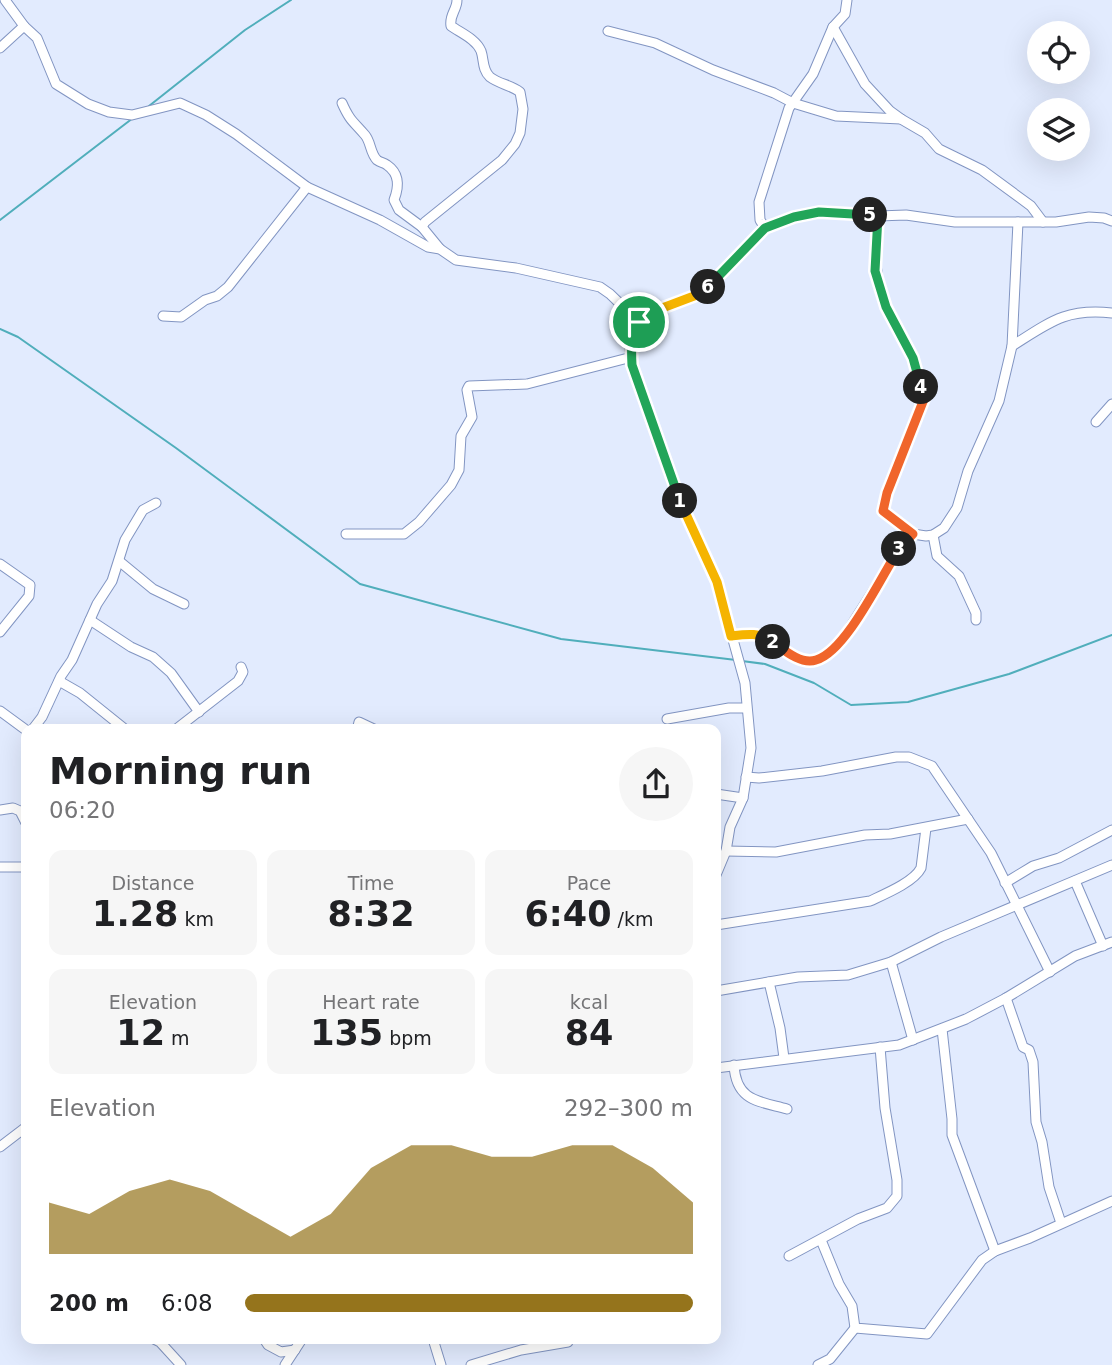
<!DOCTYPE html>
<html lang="en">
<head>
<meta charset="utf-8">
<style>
	body { margin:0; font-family:"DejaVu Sans",sans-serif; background:#f6f6f6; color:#202124; height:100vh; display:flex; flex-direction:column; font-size:26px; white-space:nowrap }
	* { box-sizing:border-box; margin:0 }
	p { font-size:23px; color:#757577 }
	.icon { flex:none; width:38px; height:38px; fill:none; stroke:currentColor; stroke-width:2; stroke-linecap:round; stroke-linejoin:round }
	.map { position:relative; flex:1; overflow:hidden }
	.details { position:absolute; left:21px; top:724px; width:700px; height:620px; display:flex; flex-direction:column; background:#fff; border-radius:14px; box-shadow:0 7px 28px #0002 }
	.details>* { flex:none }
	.buttons { position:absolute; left:1027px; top:21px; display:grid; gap:14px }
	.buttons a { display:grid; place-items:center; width:63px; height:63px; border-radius:50%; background:#fff; box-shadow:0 7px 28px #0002; font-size:35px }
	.pin { position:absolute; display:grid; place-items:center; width:60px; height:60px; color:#fff; margin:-30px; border:4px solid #fff; border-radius:50%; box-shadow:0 2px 7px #0007 }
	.km { position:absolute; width:35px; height:35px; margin:-18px; border-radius:50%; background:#222; color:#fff; font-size:19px; line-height:35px; text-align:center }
	.round { display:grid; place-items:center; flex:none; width:74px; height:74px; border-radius:37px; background:#f6f6f6 }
	.overview { display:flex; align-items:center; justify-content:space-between; height:119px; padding:0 28px }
	h1 { font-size:38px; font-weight:800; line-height:52px }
	.stats { display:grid; grid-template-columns:repeat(3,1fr); gap:10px; height:119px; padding:7px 28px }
	.stats div { display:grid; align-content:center; border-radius:14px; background:#f6f6f6; text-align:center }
	.stats b { font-size:35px; font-weight:800 }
	.stats small { font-size:19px; font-weight:400 }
	.stats p { font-size:19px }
	.chart { height:196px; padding:14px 28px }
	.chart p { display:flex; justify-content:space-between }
	.chart svg { width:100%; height:126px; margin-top:7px; fill:#95741c; opacity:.7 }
	ul { padding:0 28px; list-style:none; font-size:23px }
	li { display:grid; grid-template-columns:112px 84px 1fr; align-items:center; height:52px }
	li i { height:18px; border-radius:9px; background:#95741c }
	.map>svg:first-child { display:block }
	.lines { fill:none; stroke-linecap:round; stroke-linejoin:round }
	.stream { stroke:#50aebb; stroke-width:2 }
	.minor-casing { stroke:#8295c2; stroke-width:11 }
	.minor { stroke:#fff; stroke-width:9 }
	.split-1-casing { stroke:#fff; stroke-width:14 }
	.split-2-casing { stroke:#fff; stroke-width:14 }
	.split-3-casing { stroke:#fff; stroke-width:14 }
	.split-4-casing { stroke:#fff; stroke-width:14 }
	.split-5-casing { stroke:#fff; stroke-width:14 }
	.split-6-casing { stroke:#fff; stroke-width:14 }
	.split-7-casing { stroke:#fff; stroke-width:14 }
	.split-1 { stroke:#22a559; stroke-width:9 }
	.split-2 { stroke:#f5b400; stroke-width:9 }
	.split-3 { stroke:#f0652b; stroke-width:9 }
	.split-4 { stroke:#f0652b; stroke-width:9 }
	.split-5 { stroke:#22a559; stroke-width:9 }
	.split-6 { stroke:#22a559; stroke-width:9 }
	.split-7 { stroke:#f5b400; stroke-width:9 }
</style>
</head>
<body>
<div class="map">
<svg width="1112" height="1365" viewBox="0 0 1112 1365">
	<rect width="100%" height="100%" fill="#e2ebfe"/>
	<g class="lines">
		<g class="stream">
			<polyline points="149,106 245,30 291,0"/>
			<polyline points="0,220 133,118"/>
			<polyline points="0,329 18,337 176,448 360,584 561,639 736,660"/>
			<polyline points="742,661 765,664 814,683 851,705 908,702 1009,674 1112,635"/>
		</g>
		<g class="minor-casing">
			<g id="minor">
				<polyline points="5,0 24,26"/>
				<polyline points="833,27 865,84 890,111 901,119"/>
				<polyline points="608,31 655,43 713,70 774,93 793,103 836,116 901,119 925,133 939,149 982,170 1031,206 1043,222"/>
				<polyline points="0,48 24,26 37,38 56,84 88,104 109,112 132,115 180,103 206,115 236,134 307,187 380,220 428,247 440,249 456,260 516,268 600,287 610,294 639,322"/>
				<path d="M342 103C350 121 353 121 365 135 371 142 370 153 377 160 381 163 383 162 387 165 400 174 399 187 394 200L399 210 422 227"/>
				<polyline points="878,216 875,257 879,287 886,307 913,358 924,399 887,493 883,511 913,534 926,536 933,535 944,528 957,508 968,471 999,401 1012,346 1018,222"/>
				<polyline points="765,228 760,220 759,202 789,108 813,74 833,27 845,14 847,0"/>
				<path d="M440 249 422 227 425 222 502 160 515 144 520 133 523 109 520 92C511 85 499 84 490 77 482 70 484 59 481 51 476 39 461 33 451 26 449 15 457 10 457 0"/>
				<polyline points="163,316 181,317 205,300 217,296 228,287 307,187"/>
				<path d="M1012 346C1050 322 1066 308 1112 313"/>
				<polyline points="1096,422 1112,404"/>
				<polyline points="346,534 404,534 419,522 451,485 459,470 461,436 472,417 467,390 469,386 527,384 632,357"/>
				<polyline points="933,535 937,556 959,576 976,613 976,620"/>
				<polyline points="119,561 153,589 184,604"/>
				<polyline points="0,564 30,585 29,596 0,632"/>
				<polyline points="90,620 131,647 153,657 171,673 199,712"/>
				<path d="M731 636C742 635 754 631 764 636 773 640 779 648 787 653 812 668 827 658 844 637L894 558 913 534"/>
				<polyline points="59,681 80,693 126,730"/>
				<polyline points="0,711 26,730"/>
				<polyline points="667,719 729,708 746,708"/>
				<polyline points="32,730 42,717 61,676 72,660 97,604 112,581 125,540 143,510 156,503"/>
				<polyline points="175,730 238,681 243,672 241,667"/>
				<polyline points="357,730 359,722 376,730"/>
				<polyline points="746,777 759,778 822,771 896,757 909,757 932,766 991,853 1050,972"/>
				<polyline points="716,794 743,798"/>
				<polyline points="0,810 13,808 20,811 26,823"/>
				<polyline points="726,851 776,852 865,835 890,834 968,819"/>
				<polyline points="0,867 26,867"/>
				<polyline points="716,875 726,851 730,827 743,798 751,748 745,683 717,582 678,497 632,365 630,349 633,333 639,322 649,313 702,293 765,228 794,217 819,212 844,213 878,216 906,215 955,222 1056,222 1089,217 1104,218 1112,221"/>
				<polyline points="1075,881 1103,946"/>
				<polyline points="1005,883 1033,866 1059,858 1112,830"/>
				<path d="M716 925 870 901C885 894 914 882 921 868L926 828"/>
				<polyline points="891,962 913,1040"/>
				<polyline points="769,982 780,1028 784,1058"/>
				<polyline points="716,991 798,977 848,975 891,962 941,937 1112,865"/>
				<polyline points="1006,998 1023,1047 1029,1050 1033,1062 1036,1122 1042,1142 1049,1187 1061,1223"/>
				<polyline points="942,1029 952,1119 952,1135 995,1251"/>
				<path d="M734 1065C736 1101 758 1101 787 1109"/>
				<polyline points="716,1068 899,1045 966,1019 1006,998 1075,956 1112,942"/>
				<polyline points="0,1147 26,1127"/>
				<polyline points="821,1240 839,1284 852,1306 855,1328 927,1334 982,1260 995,1251 1030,1238 1112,1201"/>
				<polyline points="789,1256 858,1219 887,1208 897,1196 897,1180 885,1108 880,1047"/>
				<polyline points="154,1339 160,1342 181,1365"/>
				<polyline points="264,1339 268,1345 281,1352 295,1350"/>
				<polyline points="433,1339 441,1365"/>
				<polyline points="285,1365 302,1339"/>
				<polyline points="471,1365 521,1350 568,1342"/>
				<polyline points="818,1365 830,1359 855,1328"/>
			</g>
		</g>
		<use href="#minor" class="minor"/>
	</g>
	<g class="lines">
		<g class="split-1-casing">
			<path id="split-1" d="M639 322C631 337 631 348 632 365L680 501"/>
		</g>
		<g class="split-2-casing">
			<path id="split-2" d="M680 501 717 582 731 636C747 634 759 632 773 642"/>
		</g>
		<g class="split-3-casing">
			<path id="split-3" d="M773 642C784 650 801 665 816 660 846 652 882 575 899 549"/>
		</g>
		<g class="split-4-casing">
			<polyline id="split-4" points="899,549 913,534 883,511 887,493 924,399 921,387"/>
		</g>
		<g class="split-5-casing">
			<polyline id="split-5" points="870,215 878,216 875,271 886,307 913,358 921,387"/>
		</g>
		<g class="split-6-casing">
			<polyline id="split-6" points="708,287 765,228 794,217 819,212 870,215"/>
		</g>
		<g class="split-7-casing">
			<polyline id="split-7" points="639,322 649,313 702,293 708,287"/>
		</g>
		<use href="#split-1" class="split-1"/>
		<use href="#split-2" class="split-2"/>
		<use href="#split-3" class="split-3"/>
		<use href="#split-4" class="split-4"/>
		<use href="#split-5" class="split-5"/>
		<use href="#split-6" class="split-6"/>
		<use href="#split-7" class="split-7"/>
	</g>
</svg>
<div class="buttons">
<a><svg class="icon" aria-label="locate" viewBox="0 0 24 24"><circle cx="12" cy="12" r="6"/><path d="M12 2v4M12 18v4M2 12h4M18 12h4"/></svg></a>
<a><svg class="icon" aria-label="layers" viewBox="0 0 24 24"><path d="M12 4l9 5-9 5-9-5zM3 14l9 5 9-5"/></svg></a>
</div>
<div class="pin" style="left:639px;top:322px;background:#1e9e55"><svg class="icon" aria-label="arrive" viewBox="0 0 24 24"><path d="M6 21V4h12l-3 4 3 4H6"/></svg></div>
<b class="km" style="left:680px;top:501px">1</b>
<b class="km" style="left:773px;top:642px">2</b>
<b class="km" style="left:899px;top:549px">3</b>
<b class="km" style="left:921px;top:387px">4</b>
<b class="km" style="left:870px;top:215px">5</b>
<b class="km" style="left:708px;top:287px">6</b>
<section class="details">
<div class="overview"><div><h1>Morning run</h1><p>06:20</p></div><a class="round"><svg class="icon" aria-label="share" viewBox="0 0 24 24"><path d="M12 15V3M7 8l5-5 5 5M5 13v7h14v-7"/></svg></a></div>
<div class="stats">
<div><p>Distance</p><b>1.28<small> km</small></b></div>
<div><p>Time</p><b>8:32</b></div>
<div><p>Pace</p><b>6:40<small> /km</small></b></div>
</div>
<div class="stats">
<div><p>Elevation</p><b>12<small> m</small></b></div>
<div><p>Heart rate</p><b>135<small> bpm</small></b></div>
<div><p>kcal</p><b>84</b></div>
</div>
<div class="chart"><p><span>Elevation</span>292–300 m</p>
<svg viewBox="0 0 160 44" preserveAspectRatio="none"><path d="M0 44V26L10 30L20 22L30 18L40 22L50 30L60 38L70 30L80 14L90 6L100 6L110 10L120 10L130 6L140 6L150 14L160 26V44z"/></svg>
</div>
<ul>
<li><b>200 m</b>6:08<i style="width:100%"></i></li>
</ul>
</section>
</div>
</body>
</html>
